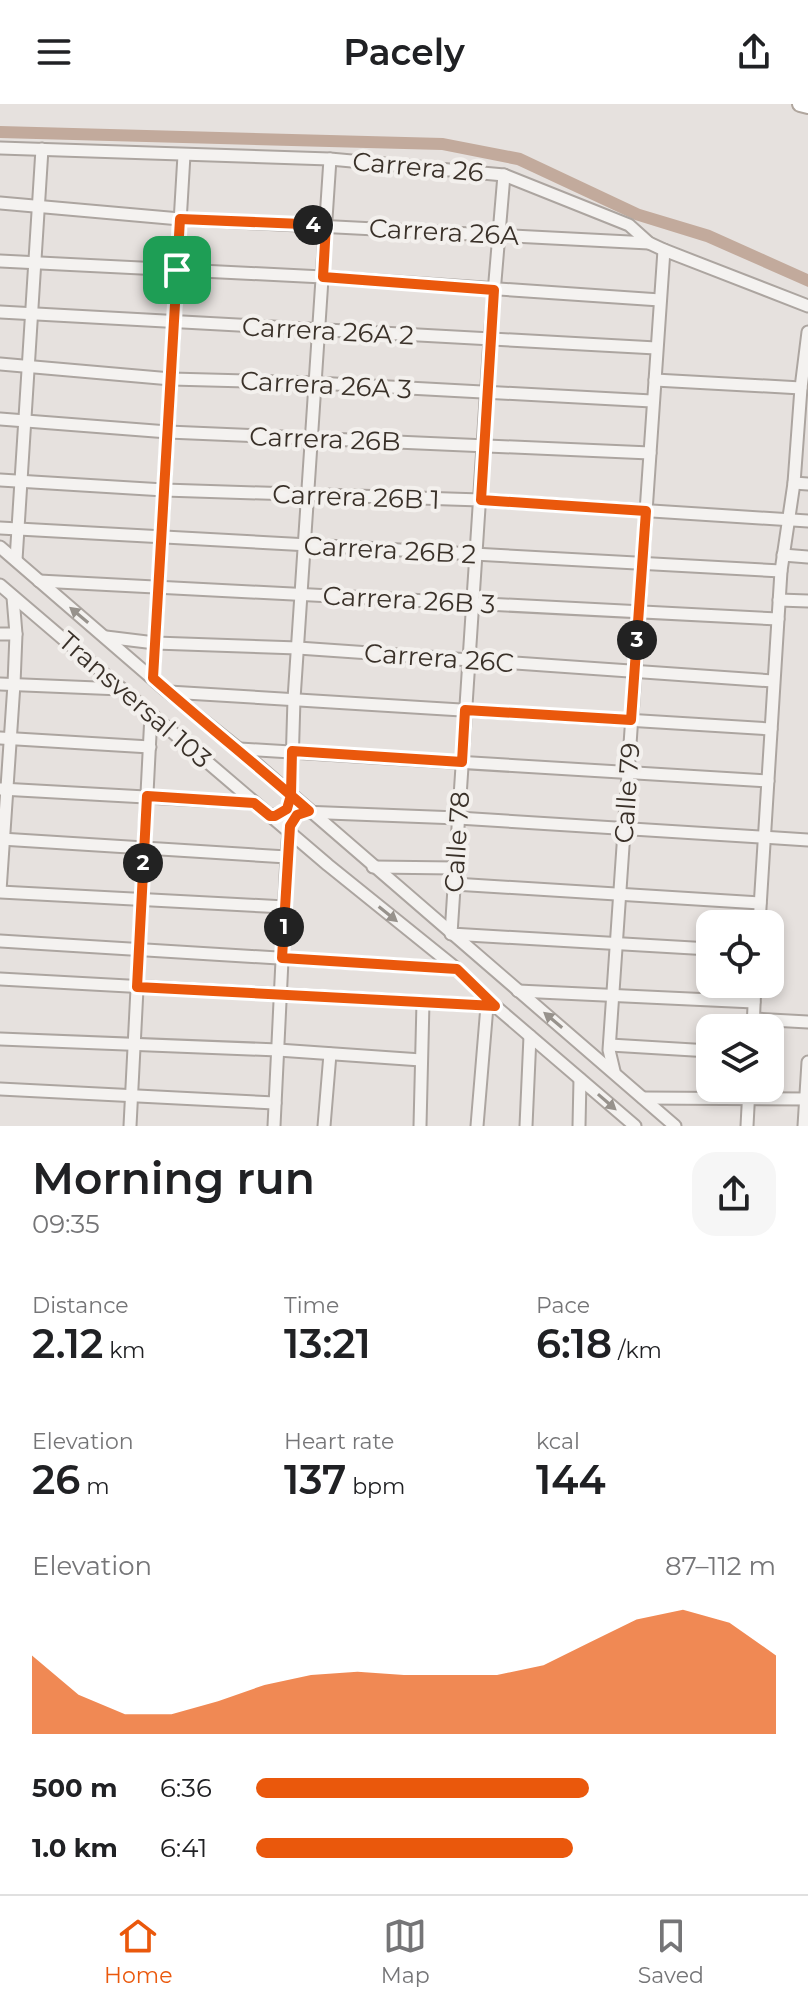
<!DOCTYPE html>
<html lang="en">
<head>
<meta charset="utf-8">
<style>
	body { margin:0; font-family:Montserrat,sans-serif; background:#f6f6f6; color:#202124; height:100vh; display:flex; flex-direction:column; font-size:30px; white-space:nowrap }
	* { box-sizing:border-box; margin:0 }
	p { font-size:26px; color:#757577 }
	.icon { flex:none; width:44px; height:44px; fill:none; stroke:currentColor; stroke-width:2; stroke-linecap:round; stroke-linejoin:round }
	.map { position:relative; height:1022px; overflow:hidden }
	.panel { display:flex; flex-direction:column; background:#fff; flex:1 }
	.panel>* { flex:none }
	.controls { position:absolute; left:696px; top:806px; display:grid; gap:16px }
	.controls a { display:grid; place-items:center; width:88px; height:88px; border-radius:16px; background:#fff; box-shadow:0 4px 12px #0003; font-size:40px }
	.pin { position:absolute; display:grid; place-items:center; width:68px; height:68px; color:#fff; margin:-34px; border-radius:16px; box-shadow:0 4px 12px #0006 }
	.km { position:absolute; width:40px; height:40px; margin:-20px; border-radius:50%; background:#222; color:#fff; font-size:22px; line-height:40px; text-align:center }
	.round { display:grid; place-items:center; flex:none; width:84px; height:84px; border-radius:24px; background:#f6f6f6 }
	.summary { display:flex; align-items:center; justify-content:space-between; height:136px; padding:0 32px }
	h1 { font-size:44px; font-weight:600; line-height:60px }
	.stats { display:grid; grid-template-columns:repeat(3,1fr); gap:12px; height:136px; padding:8px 32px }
	.stats div { display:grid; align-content:center }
	.stats b { font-size:40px; font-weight:600 }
	.stats small { font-size:22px; font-weight:400 }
	.stats p { font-size:22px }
	.chart { height:224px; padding:16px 32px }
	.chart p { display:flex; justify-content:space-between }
	.chart svg { width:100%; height:144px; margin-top:8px; fill:#ea580c; opacity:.7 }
	ul { padding:0 32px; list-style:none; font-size:26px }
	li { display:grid; grid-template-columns:128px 96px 1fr; align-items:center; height:60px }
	li i { height:20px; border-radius:10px; background:#ea580c }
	header { display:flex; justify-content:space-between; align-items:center; height:104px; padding:0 32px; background:#fff; font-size:36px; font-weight:600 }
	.menu { display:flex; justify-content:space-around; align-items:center; height:112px; border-top:2px solid #e0e0e0; background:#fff; font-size:22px; color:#757577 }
	.menu a { display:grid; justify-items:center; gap:4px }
	.menu .active { color:#ea580c }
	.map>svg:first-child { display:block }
	.water { fill:#c2aa9c }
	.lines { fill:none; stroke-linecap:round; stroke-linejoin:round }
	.minor-casing { stroke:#aca5a0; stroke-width:15 }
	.major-casing { stroke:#b0a69e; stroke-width:18 }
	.minor { stroke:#f4f2f0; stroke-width:11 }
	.major { stroke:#fff; stroke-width:14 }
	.oneway { fill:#97928c }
	.route-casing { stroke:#fff; stroke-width:16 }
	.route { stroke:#ea580c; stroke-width:10 }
	.labels { text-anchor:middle; stroke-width:8; stroke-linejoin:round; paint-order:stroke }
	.street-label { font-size:26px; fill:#3a3129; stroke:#f3f0ed }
</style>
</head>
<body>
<header><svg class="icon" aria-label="menu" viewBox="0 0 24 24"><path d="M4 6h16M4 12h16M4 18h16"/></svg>Pacely<svg class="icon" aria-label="share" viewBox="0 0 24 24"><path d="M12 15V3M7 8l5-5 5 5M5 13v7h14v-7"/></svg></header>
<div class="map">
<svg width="808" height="1022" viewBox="0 0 808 1022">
	<rect width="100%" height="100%" fill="#e6e1de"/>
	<polygon class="water" points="0,22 443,34 521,49 640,105 710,126 808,170 808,183 706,138 635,116 517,61 442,46 0,34"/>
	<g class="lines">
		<g class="minor-casing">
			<g id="minor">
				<polyline points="0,44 330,55 504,71 629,121 649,139 664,146 808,202"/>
				<polyline points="504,71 490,236 451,830 710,845"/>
				<polyline points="0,99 180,115 649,139"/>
				<polyline points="0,157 323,173 660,196"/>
				<polyline points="0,208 656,244"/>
				<polyline points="0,260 171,275 316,279 652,297"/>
				<polyline points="655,276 801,284"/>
				<polyline points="0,315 168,328 650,349"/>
				<polyline points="0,376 164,386 481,396 808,417"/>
				<polyline points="794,379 808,380"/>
				<polyline points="0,424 781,467"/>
				<polyline points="0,443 168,588 239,645 675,1022"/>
				<polyline points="783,451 808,453"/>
				<polyline points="16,456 42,45"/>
				<polyline points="39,477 778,515"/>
				<polyline points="0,481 328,761 457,865 495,902 635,1022"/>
				<polyline points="779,496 808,497"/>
				<polyline points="0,530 16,530"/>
				<polyline points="106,533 155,539 298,544 773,577"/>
				<polyline points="153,574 184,51"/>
				<polyline points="0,580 121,585"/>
				<polyline points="169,588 771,625"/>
				<polyline points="0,634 150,643"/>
				<polyline points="240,645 768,677"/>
				<polyline points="1,685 254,699"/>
				<polyline points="270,712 284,708 291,696 294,595 330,55"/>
				<polyline points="1,735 287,753"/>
				<polyline points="373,763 455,764"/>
				<polyline points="454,780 760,799"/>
				<polyline points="0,787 14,580 16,530 13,493"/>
				<polyline points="0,788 285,803"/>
				<polyline points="759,820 781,467 794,379 801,284 808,228"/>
				<polyline points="0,837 457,865"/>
				<polyline points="0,875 495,902"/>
				<polyline points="518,887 754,898"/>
				<polyline points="754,915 808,918"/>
				<polyline points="753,924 755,880"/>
				<polyline points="0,935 278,946 421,956"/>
				<polyline points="610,941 710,947"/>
				<polyline points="614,967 609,946 664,146"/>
				<polyline points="0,985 275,999"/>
				<polyline points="643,994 808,995"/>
				<polyline points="130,1022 151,611"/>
				<path d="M274 1022 287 753C289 736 286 717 302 708L458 714 808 736"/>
				<polyline points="324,1022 330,950"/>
				<polyline points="420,1022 423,898"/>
				<polyline points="477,1022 487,902"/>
				<polyline points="526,1022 530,932"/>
				<polyline points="579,1022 580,975"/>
				<polyline points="747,1022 749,984"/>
				<polyline points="804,1022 808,958"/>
			</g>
		</g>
		<g class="major-casing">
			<polyline id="major" points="800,0 808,2"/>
		</g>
		<use href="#minor" class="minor"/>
		<use href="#major" class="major"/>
	</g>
	<defs><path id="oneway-solid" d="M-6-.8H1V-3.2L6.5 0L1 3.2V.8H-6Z" transform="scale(2)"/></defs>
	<g class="oneway">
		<use href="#oneway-solid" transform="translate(79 511) rotate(-140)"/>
		<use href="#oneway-solid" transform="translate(388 810) rotate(39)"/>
		<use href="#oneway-solid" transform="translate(553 916) rotate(-140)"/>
		<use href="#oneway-solid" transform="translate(607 998) rotate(41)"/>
	</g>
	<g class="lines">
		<g class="route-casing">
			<path id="route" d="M177 166 153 574C204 619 258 662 309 707L297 711 290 722 282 854 457 865 495 902 137 883 147 692 254 699 270 712H275L287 705 291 691 292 647 462 658 465 606 631 616 646 407 481 396 494 186 323 173 326 121 180 115 177 166"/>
		</g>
		<use href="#route" class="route"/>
	</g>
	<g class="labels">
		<g class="street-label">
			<text transform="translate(418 63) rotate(5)" y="9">Carrera 26</text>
			<text transform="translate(444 128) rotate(3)" y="9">Carrera 26A</text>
			<text transform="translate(328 227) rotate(3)" y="9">Carrera 26A 2</text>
			<text transform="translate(326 281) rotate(3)" y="9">Carrera 26A 3</text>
			<text transform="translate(325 335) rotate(2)" y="9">Carrera 26B</text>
			<text transform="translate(356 393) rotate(2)" y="9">Carrera 26B 1</text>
			<text transform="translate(390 446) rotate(3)" y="9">Carrera 26B 2</text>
			<text transform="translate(409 496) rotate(3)" y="9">Carrera 26B 3</text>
			<text transform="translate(439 554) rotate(4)" y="9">Carrera 26C</text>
			<text transform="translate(135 596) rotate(41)" y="9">Transversal 103</text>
			<text transform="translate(627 689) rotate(-86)" y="9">Calle 79</text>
			<text transform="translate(457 738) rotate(-86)" y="9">Calle 78</text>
		</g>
	</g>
</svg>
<div class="controls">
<a><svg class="icon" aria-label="locate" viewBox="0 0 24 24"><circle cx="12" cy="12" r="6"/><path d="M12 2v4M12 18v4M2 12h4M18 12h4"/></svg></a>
<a><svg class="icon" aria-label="layers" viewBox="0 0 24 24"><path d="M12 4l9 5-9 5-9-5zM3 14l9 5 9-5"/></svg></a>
</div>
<div class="pin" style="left:177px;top:166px;background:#1e9e55"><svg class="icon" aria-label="arrive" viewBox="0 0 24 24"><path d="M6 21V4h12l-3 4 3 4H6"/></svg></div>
<b class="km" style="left:284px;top:823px">1</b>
<b class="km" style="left:143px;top:759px">2</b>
<b class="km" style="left:637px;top:536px">3</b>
<b class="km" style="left:313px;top:121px">4</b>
</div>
<section class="panel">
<div class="summary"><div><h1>Morning run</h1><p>09:35</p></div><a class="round"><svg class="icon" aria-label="share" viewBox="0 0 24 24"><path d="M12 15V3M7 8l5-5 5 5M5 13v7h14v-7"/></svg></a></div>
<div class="stats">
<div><p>Distance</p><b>2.12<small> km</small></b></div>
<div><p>Time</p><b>13:21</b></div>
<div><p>Pace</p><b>6:18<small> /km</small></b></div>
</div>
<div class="stats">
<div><p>Elevation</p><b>26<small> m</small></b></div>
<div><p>Heart rate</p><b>137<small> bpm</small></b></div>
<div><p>kcal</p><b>144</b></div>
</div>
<div class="chart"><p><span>Elevation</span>87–112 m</p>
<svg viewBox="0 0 160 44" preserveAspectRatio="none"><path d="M0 44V20L10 32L20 38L30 38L40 34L50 29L60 26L70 25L80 26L90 26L100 26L110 23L120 16L130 9L140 6L150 10L160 20V44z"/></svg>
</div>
<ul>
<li><b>500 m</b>6:36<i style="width:64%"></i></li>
<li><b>1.0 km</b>6:41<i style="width:61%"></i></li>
</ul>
</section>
<nav class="menu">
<a class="active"><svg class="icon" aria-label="home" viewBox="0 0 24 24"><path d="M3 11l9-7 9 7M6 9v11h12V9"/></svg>Home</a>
<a><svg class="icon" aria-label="map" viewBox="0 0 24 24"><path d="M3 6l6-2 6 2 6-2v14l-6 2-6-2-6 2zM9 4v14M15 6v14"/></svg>Map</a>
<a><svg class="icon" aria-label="saved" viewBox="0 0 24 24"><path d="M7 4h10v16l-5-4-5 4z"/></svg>Saved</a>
</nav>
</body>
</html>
